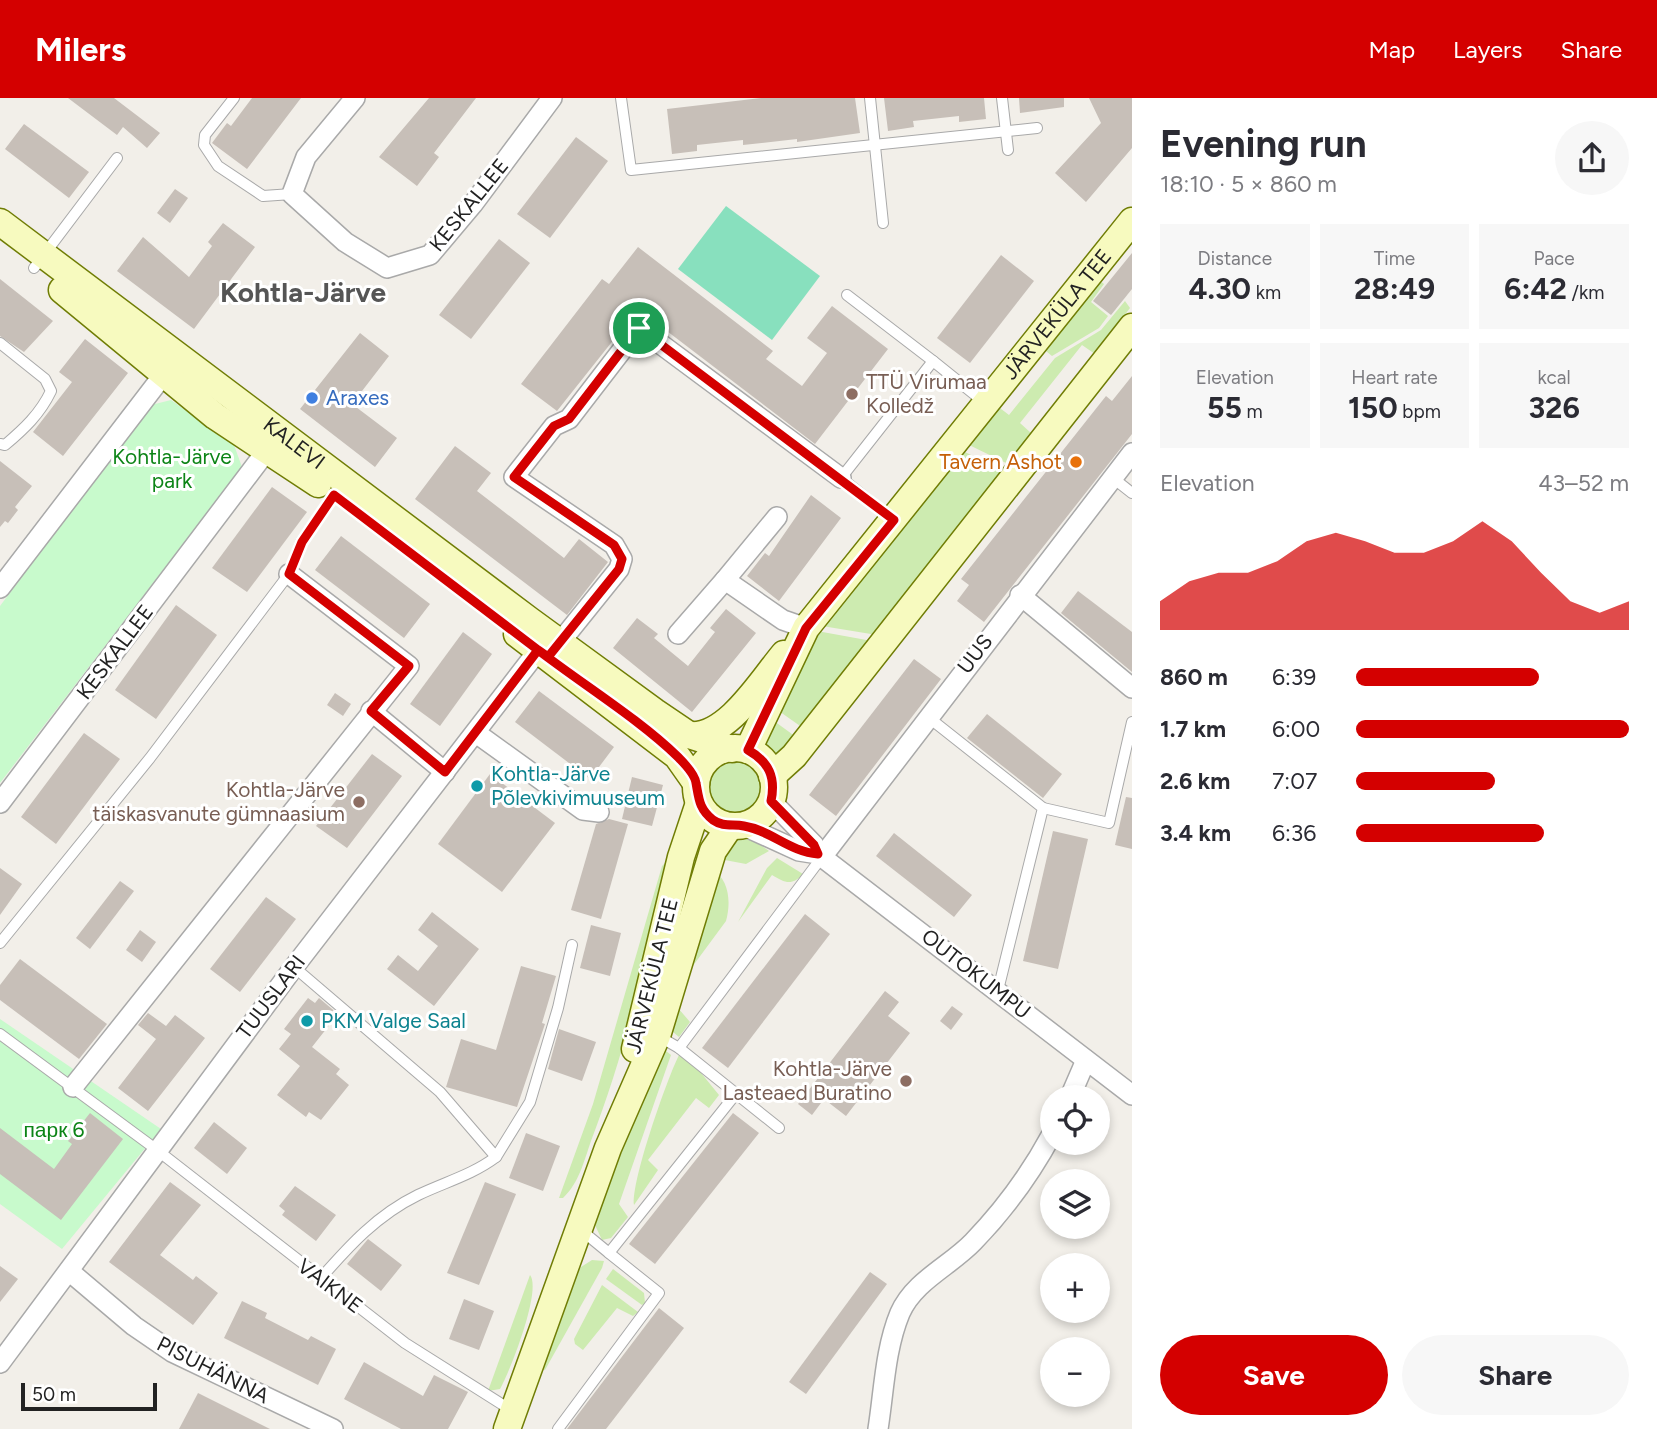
<!DOCTYPE html>
<html lang="en">
<head>
<meta charset="utf-8">
<style>
	body { margin:0; font-family:Figtree,sans-serif; background:#f7f7f7; color:#2b2b33; height:100vh; display:flex; flex-direction:column; font-size:26px; white-space:nowrap }
	* { box-sizing:border-box; margin:0 }
	p { font-size:23px; color:#7c7c81 }
	.icon { flex:none; width:38px; height:38px; fill:none; stroke:currentColor; stroke-width:2; stroke-linecap:round; stroke-linejoin:round }
	.map { position:relative; flex:1; overflow:hidden }
	.panel { display:flex; flex-direction:column; background:#fff; width:525px }
	.panel>* { flex:none }
	.controls { position:absolute; left:1040px; top:987px; display:grid; gap:14px }
	.controls a { display:grid; place-items:center; width:70px; height:70px; border-radius:50%; background:#fff; box-shadow:0 4px 10px #0003; font-size:35px }
	.scale { position:absolute; left:21px; bottom:18px; width:136px; box-sizing:border-box; padding-left:7px; border:4px solid #222; border-top:0; font-size:19px; line-height:24px; white-space:nowrap; color:#222; -webkit-text-stroke:5px #fff; paint-order:stroke }
	.pin { position:absolute; display:grid; place-items:center; width:60px; height:60px; color:#fff; margin:-30px; border:4px solid #fff; border-radius:50%; box-shadow:0 2px 7px #0007 }
	.round { display:grid; place-items:center; flex:none; width:74px; height:74px; border-radius:37px; background:#f7f7f7 }
	.overview { display:flex; align-items:center; justify-content:space-between; height:119px; padding:0 28px }
	h1 { font-size:38px; font-weight:700; line-height:52px }
	.figures { display:grid; grid-template-columns:repeat(3,1fr); gap:10px; height:119px; padding:7px 28px }
	.figures div { display:grid; align-content:center; border-radius:0px; background:#f7f7f7; text-align:center }
	.figures b { font-size:30px; font-weight:700 }
	.figures small { font-size:19px; font-weight:400 }
	.figures p { font-size:19px }
	.chart { height:196px; padding:14px 28px }
	.chart p { display:flex; justify-content:space-between }
	.chart svg { width:100%; height:126px; margin-top:7px; fill:#d40000; opacity:.7 }
	.action { display:flex; gap:14px; margin-top:auto; padding:14px 28px }
	.action a { flex:1; height:80px; border-radius:42px; background:#d40000; color:#fff; font-size:28px; font-weight:700; line-height:80px; text-align:center }
	.action a+a { background:#f7f7f7; color:#2b2b33 }
	ul { padding:0 28px; list-style:none; font-size:23px }
	li { display:grid; grid-template-columns:112px 84px 1fr; align-items:center; height:52px }
	li i { height:18px; border-radius:9px; background:#d40000 }
	header { display:flex; align-items:center; gap:42px; box-sizing:border-box; height:98px; padding:0 35px; background:#d40000; color:#fff }
	header strong { font-size:33px }
	nav { display:flex; gap:38px; margin-inline-start:auto; font-size:24px }
	main { display:flex; flex:1; min-height:0 }
	.map>svg:first-child { display:block }
	.grass { fill:#cdebb0 }
	.park { fill:#c8facc }
	.pitch { fill:#88e0be }
	.building { fill:#c7bfb8 }
	.lines { fill:none; stroke-linecap:round; stroke-linejoin:round }
	.lane-casing { stroke:#a9a9a9; stroke-width:12 }
	.street-casing { stroke:#a9a9a9; stroke-width:22 }
	.secondary-casing { stroke:#707d05; stroke-width:29 }
	.lane { stroke:#fff; stroke-width:10 }
	.street { stroke:#fff; stroke-width:19 }
	.secondary { stroke:#f7fabf; stroke-width:26 }
	.route-casing { stroke:#fff; stroke-width:14 }
	.route { stroke:#d40000; stroke-width:9 }
	.education-dot { fill:#8d6e63; stroke:#fff; stroke-width:2.5 }
	.shop-dot { fill:#3f7fe0; stroke:#fff; stroke-width:2.5 }
	.food-dot { fill:#e8710a; stroke:#fff; stroke-width:2.5 }
	.culture-dot { fill:#0f9aa8; stroke:#fff; stroke-width:2.5 }
	.labels { text-anchor:middle; stroke-width:6; stroke-linejoin:round; paint-order:stroke }
	.street-label { font-size:21px; fill:#222; stroke:#fff }
	.education-label { font-size:21px; fill:#785e54; stroke:#fff; text-anchor:end }
	.shop-label { font-size:21px; fill:#366cbe; stroke:#fff; text-anchor:start }
	.park-label { font-size:21px; fill:#0c8416; stroke:#fff }
	.food-label { font-size:21px; fill:#c56008; stroke:#fff; text-anchor:end }
	.culture-label { font-size:21px; fill:#0d838f; stroke:#fff; text-anchor:start }
	.district-label { font-size:28px; font-weight:bold; fill:#555; stroke:#fff }
</style>
</head>
<body>
<header>
<strong>Milers</strong>
<nav><a>Map</a><a>Layers</a><a>Share</a></nav>
</header>
<main>
<div class="map">
<svg width="1132" height="1331" viewBox="0 0 1132 1331">
	<rect width="100%" height="100%" fill="#f2efe9"/>
	<g class="grass">
		<polygon points="1095,179 1104,186 1091,204 1108,218 1099,230 1052,258 1041,249"/>
		<polygon points="1125,203 1130,210 1095,256 1082,247 1020,325 1031,335 1008,366 965,345 996,307 1009,317 1055,260 1101,232"/>
		<polygon points="961,352 1003,373 877,537 822,528"/>
		<polygon points="817,533 872,543 803,630 776,611"/>
		<polygon points="770,620 796,639 776,660 762,647"/>
		<circle cx="734" cy="689" r="28"/>
		<polygon points="743,739 751,740 769,753 746,766 714,760 737,740"/>
		<path d="M777 760 803 776C792 788 785 785 772 777L738 824 767 770Z"/>
		<path d="M668 762C648 857 626 952 591 1043 584 1063 579 1085 563 1100H559L593 1006 662 768Z"/>
		<path d="M711 771C730 781 731 805 726 823L681 884 676 897 678 910 690 924 679 939 667 929 666 915Z"/>
		<polygon points="660,954 666,953 671,957 619,1106 628,1119 611,1140 602,1142 594,1125"/>
		<path d="M679 957 697 970 719 997 709 1010 696 1000 648 1062 658 1072 634 1107C631 1083 667 981 679 957Z"/>
		<polygon points="592,1162 604,1163 602,1170 545,1272 541,1271 574,1178 581,1169"/>
		<polygon points="613,1171 644,1195 645,1205 642,1207 606,1181"/>
		<path d="M530 1177C542 1192 510 1273 500 1291L488 1293Z"/>
		<polygon points="602,1187 638,1214 633,1218 617,1210 583,1252 575,1246 574,1241"/>
	</g>
	<g class="park">
		<polygon points="171,302 234,347 242,369 0,685 0,508 151,307"/>
		<polygon points="0,921 161,1031 62,1151 0,1106"/>
	</g>
	<polygon class="pitch" points="726,108 820,178 772,242 678,171"/>
	<g class="building">
		<polygon points="68,0 114,0 160,35 147,50 123,29 117,37"/>
		<polygon points="252,0 301,0 247,71 212,45 227,25 231,28"/>
		<polygon points="429,0 476,0 434,55 439,59 417,88 379,59"/>
		<polygon points="761,0 855,0 860,35 797,44 797,41 743,47 743,42 697,47 697,53 672,56 667,11"/>
		<polygon points="884,0 984,0 986,21 959,24 959,18 913,23 914,29 888,33"/>
		<polygon points="1019,0 1064,0 1064,9 1020,15"/>
		<polygon points="1089,0 1132,0 1132,50 1086,104 1055,75 1101,25"/>
		<polygon points="24,26 89,74 69,100 5,51"/>
		<polygon points="576,39 608,63 550,140 517,116"/>
		<polygon points="175,91 188,100 170,125 157,115"/>
		<polygon points="223,125 255,149 194,231 117,173 143,139 189,179 212,148 208,144"/>
		<polygon points="499,141 530,165 471,241 439,217"/>
		<polygon points="638,149 773,253 766,261 802,288 827,255 807,240 832,208 888,251 815,346 638,211 557,313 521,286 602,181 609,186"/>
		<polygon points="1132,155 1132,191 1111,217 1093,203"/>
		<polygon points="1001,157 1034,183 970,265 937,240"/>
		<polygon points="0,181 53,223 24,254 0,238"/>
		<polygon points="360,235 389,258 352,306 397,340 375,369 300,311"/>
		<polygon points="85,241 128,275 63,358 33,334 72,284 59,274"/>
		<polygon points="1132,278 1132,336 984,524 957,503 969,487 961,481 1106,298 1112,303"/>
		<polygon points="455,348 491,375 477,393 564,460 579,441 608,464 567,517 415,401"/>
		<polygon points="0,363 32,388 15,409 18,412 8,425 5,423 0,429"/>
		<polygon points="272,389 307,414 247,494 212,470"/>
		<polygon points="811,397 841,420 779,503 747,478 765,455 769,458"/>
		<polygon points="341,438 430,506 404,540 315,472"/>
		<polygon points="1078,493 1132,534 1132,574 1061,515"/>
		<polygon points="176,507 217,537 156,621 115,592"/>
		<polygon points="726,511 756,535 692,614 613,550 637,520 658,536 654,540 688,568 715,534 710,530"/>
		<polygon points="463,534 492,556 440,628 410,606"/>
		<polygon points="914,561 941,581 836,718 809,697"/>
		<polygon points="539,593 614,649 590,681 515,624"/>
		<polygon points="335,595 351,606 343,618 327,607"/>
		<polygon points="987,616 1062,676 1043,700 967,640"/>
		<polygon points="84,635 120,661 56,746 21,719"/>
		<polygon points="372,656 402,678 347,750 316,728"/>
		<polygon points="490,676 555,725 502,794 438,746"/>
		<polygon points="632,679 663,687 652,728 622,721"/>
		<polygon points="1126,699 1132,700 1132,751 1115,747"/>
		<polygon points="609,721 628,726 601,821 571,812 596,726"/>
		<polygon points="1053,733 1088,741 1058,871 1023,863"/>
		<polygon points="894,735 972,797 954,819 876,758"/>
		<polygon points="0,770 22,786 0,817"/>
		<polygon points="120,783 134,793 90,851 76,840"/>
		<polygon points="266,799 296,821 240,894 210,871"/>
		<polygon points="432,814 479,851 434,908 387,871 398,857 418,873 438,848 418,832"/>
		<polygon points="805,816 830,836 728,970 702,950"/>
		<polygon points="591,827 621,835 610,878 580,870"/>
		<polygon points="140,832 156,844 142,864 126,852"/>
		<polygon points="20,861 107,926 79,961 0,902 0,887"/>
		<polygon points="521,868 556,878 542,925 545,926 517,1009 446,989 461,941 496,952"/>
		<polygon points="885,893 899,904 888,918 910,935 846,1018 824,1001 812,1017 798,1006"/>
		<polygon points="308,900 315,905 319,900 338,916 312,949 340,971 336,976 349,987 321,1022 309,1014 306,1019 277,997 300,968 279,951 291,936 284,931"/>
		<polygon points="952,908 963,916 951,932 940,923"/>
		<polygon points="148,915 166,928 175,917 205,940 148,1013 118,990 156,941 138,927"/>
		<polygon points="559,931 596,944 582,983 548,971"/>
		<polygon points="90,1015 123,1041 61,1122 0,1076 0,1030 54,1071 72,1046 68,1043"/>
		<polygon points="733,1015 759,1035 655,1166 629,1146"/>
		<polygon points="214,1024 247,1050 227,1076 194,1050"/>
		<polygon points="526,1035 560,1048 543,1093 509,1080"/>
		<polygon points="170,1084 201,1107 160,1157 193,1182 196,1178 218,1195 193,1227 109,1164"/>
		<polygon points="485,1084 516,1096 479,1187 447,1175"/>
		<polygon points="295,1088 336,1117 316,1143 282,1117 285,1113 279,1108"/>
		<polygon points="368,1141 402,1167 381,1193 347,1166"/>
		<polygon points="0,1168 18,1181 0,1204"/>
		<polygon points="870,1174 887,1186 806,1296 789,1284"/>
		<polygon points="464,1201 494,1213 479,1252 449,1241"/>
		<polygon points="242,1203 267,1215 265,1220 308,1242 311,1238 336,1251 318,1287 224,1240"/>
		<polygon points="659,1210 684,1230 606,1331 567,1331"/>
		<polygon points="364,1264 423,1298 434,1277 468,1294 448,1331 401,1331 344,1301"/>
		<polygon points="198,1295 270,1331 179,1331"/>
	</g>
	<g class="lines">
		<g class="lane-casing">
			<g id="lane">
				<polyline points="234,0 205,37 204,47 218,68 263,98 292,96"/>
				<polyline points="621,0 631,72 1037,30"/>
				<polyline points="870,0 883,125"/>
				<polyline points="1002,0 1008,52"/>
				<polyline points="34,170 117,60"/>
				<polyline points="847,197 933,263"/>
				<path d="M0 245 45 281 51 293C40 316 24 331 5 347L0 346"/>
				<polyline points="1113,380 1132,395"/>
				<polyline points="891,420 841,380 933,263 984,304"/>
				<polyline points="928,619 1043,710 998,892"/>
				<polyline points="1043,710 1109,725 1132,624"/>
				<polyline points="0,845 150,660 289,476 301,444 334,397"/>
				<polyline points="294,869 440,994 496,1059 530,1004 558,910 572,847"/>
				<polyline points="0,936 157,1052 405,1245 511,1312"/>
				<polyline points="660,939 679,950 779,1030"/>
				<polyline points="679,950 822,759"/>
				<polyline points="581,1132 609,1155 735,997"/>
				<path d="M320 1181C349 1148 377 1117 418 1097 445 1084 472 1077 496 1059"/>
				<polyline points="558,1331 659,1195 609,1155"/>
			</g>
		</g>
		<g class="street-casing">
			<g id="street">
				<polyline points="355,0 306,59 292,96 345,144 387,170 430,157 473,106 552,0"/>
				<polyline points="725,482 777,419"/>
				<polyline points="0,490 164,276 176,273"/>
				<polyline points="1020,497 1132,590"/>
				<polyline points="678,536 725,482 783,522 806,530"/>
				<polyline points="553,553 619,471 622,461 614,447 514,379 554,328 569,321 639,230 841,380"/>
				<polyline points="371,613 445,674"/>
				<polyline points="476,635 583,712 599,714"/>
				<polyline points="771,703 814,747 818,756 1132,997"/>
				<polyline points="0,705 274,343"/>
				<polyline points="744,728 799,753 818,756"/>
				<polyline points="822,759 1132,355"/>
				<polyline points="73,989 409,568 289,476"/>
				<polyline points="1070,999 1086,962"/>
				<polyline points="69,1173 134,1228 172,1254 333,1331"/>
				<polyline points="0,1265 294,869 547,541"/>
				<path d="M878 1331C884 1293 885 1251 900 1215 914 1183 950 1168 973 1144 1004 1112 1031 1075 1052 1036"/>
			</g>
		</g>
		<g class="secondary-casing">
			<g id="secondary">
				<path id="s1" d="M0 124 529 522 655 614 689 637 732 651"/>
				<polyline points="62,192 215,318 318,386"/>
				<polyline points="517,536 677,658 696,685"/>
				<path d="M689 637C727 641 762 582 784 556"/>
				<circle cx="735" cy="689" r="39"/>
				<path id="s2" d="M748 652 806 530 1132 123"/>
				<polyline points="772,678 794,658 1132,229"/>
				<polyline points="635,951 681,759 699,705"/>
				<polyline points="507,1331 608,1050 657,938 713,753 730,728"/>
			</g>
		</g>
		<use href="#lane" class="lane"/>
		<use href="#street" class="street"/>
		<use href="#secondary" class="secondary"/>
	</g>
	<g class="lines">
		<g class="route-casing">
			<path id="route" d="M639 230 569 321 554 328 514 379 614 447 622 461 619 471 548 559 538 552 445 674 371 613 409 568 289 476 302 444 334 397 538 552C582 586 639 621 678 659 684 665 695 677 696 685 699 701 699 711 713 722 723 729 732 726 744 728 770 732 790 754 818 756L814 747 771 703C776 679 769 664 748 652L806 530 894 422 639 230"/>
		</g>
		<use href="#route" class="route"/>
	</g>
	<g class="education-dot">
		<circle cx="852" cy="296" r="7"/>
		<circle cx="359" cy="704" r="7"/>
		<circle cx="906" cy="983" r="7"/>
	</g>
	<circle class="shop-dot" cx="312" cy="300" r="7"/>
	<circle class="food-dot" cx="1076" cy="364" r="7"/>
	<g class="culture-dot">
		<circle cx="477" cy="688" r="7"/>
		<circle cx="307" cy="923" r="7"/>
	</g>
	<g class="labels">
		<g class="street-label">
			<text transform="translate(469 107) rotate(-51)" y="7">KESKALLEE</text>
			<text dy="7" stroke="none"><textPath href="#s2" startOffset="537">JÄRVEKÜLA TEE</textPath></text>
			<text dy="7" stroke="none"><textPath href="#s1" startOffset="368">KALEVI</textPath></text>
			<text transform="translate(115 554) rotate(-53)" y="7">KESKALLEE</text>
			<text transform="translate(975 556) rotate(-53)" y="7">UUS</text>
			<text transform="translate(976 876) rotate(38)" y="7">OUTOKUMPU</text>
			<text transform="translate(652 878) rotate(-76)" y="7">JÄRVEKÜLA TEE</text>
			<text transform="translate(271 899) rotate(-53)" y="7">TUUSLARI</text>
			<text transform="translate(330 1188) rotate(37)" y="7">VAIKNE</text>
			<text transform="translate(213 1272) rotate(27)" y="7">PISUHÄNNA</text>
		</g>
		<g class="education-label">
			<text x="866" y="291" text-anchor="start">TTÜ Virumaa<tspan x="866" dy="24">Kolledž</tspan></text>
			<text x="345" y="699">Kohtla-Järve<tspan x="345" dy="24">täiskasvanute gümnaasium</tspan></text>
			<text x="892" y="978">Kohtla-Järve<tspan x="892" dy="24">Lasteaed Buratino</tspan></text>
		</g>
		<g class="shop-label">
			<text x="326" y="307">Araxes</text>
		</g>
		<g class="park-label">
			<text x="172" y="366">Kohtla-Järve<tspan x="172" dy="24">park</tspan></text>
			<text x="54" y="1039">парк 6</text>
		</g>
		<g class="food-label">
			<text x="1062" y="371">Tavern Ashot</text>
		</g>
		<g class="culture-label">
			<text x="491" y="683">Kohtla-Järve<tspan x="491" dy="24">Põlevkivimuuseum</tspan></text>
			<text x="321" y="930">PKM Valge Saal</text>
		</g>
		<g class="district-label">
			<text x="303" y="204">Kohtla-Järve</text>
		</g>
	</g>
</svg>
<div class="controls">
<a><svg class="icon" aria-label="locate" viewBox="0 0 24 24"><circle cx="12" cy="12" r="6"/><path d="M12 2v4M12 18v4M2 12h4M18 12h4"/></svg></a>
<a><svg class="icon" aria-label="layers" viewBox="0 0 24 24"><path d="M12 4l9 5-9 5-9-5zM3 14l9 5 9-5"/></svg></a>
<a>+</a>
<a>−</a>
</div>
<div class="scale">50 m</div>
<div class="pin" style="left:639px;top:230px;background:#1e9e55"><svg class="icon" aria-label="arrive" viewBox="0 0 24 24"><path d="M6 21V4h12l-3 4 3 4H6"/></svg></div>
</div>
<section class="panel">
<div class="overview"><div><h1>Evening run</h1><p>18:10 · 5 × 860 m</p></div><a class="round"><svg class="icon" aria-label="share" viewBox="0 0 24 24"><path d="M12 15V3M7 8l5-5 5 5M5 13v7h14v-7"/></svg></a></div>
<div class="figures">
<div><p>Distance</p><b>4.30<small> km</small></b></div>
<div><p>Time</p><b>28:49</b></div>
<div><p>Pace</p><b>6:42<small> /km</small></b></div>
</div>
<div class="figures">
<div><p>Elevation</p><b>55<small> m</small></b></div>
<div><p>Heart rate</p><b>150<small> bpm</small></b></div>
<div><p>kcal</p><b>326</b></div>
</div>
<div class="chart"><p><span>Elevation</span>43–52 m</p>
<svg viewBox="0 0 160 44" preserveAspectRatio="none"><path d="M0 44V34L10 27L20 24L30 24L40 20L50 13L60 10L70 13L80 17L90 17L100 13L110 6L120 13L130 24L140 34L150 38L160 34V44z"/></svg>
</div>
<ul>
<li><b>860 m</b>6:39<i style="width:67%"></i></li>
<li><b>1.7 km</b>6:00<i style="width:100%"></i></li>
<li><b>2.6 km</b>7:07<i style="width:51%"></i></li>
<li><b>3.4 km</b>6:36<i style="width:69%"></i></li>
</ul>
<div class="action"><a>Save</a><a>Share</a></div>
</section>
</main>
</body>
</html>
